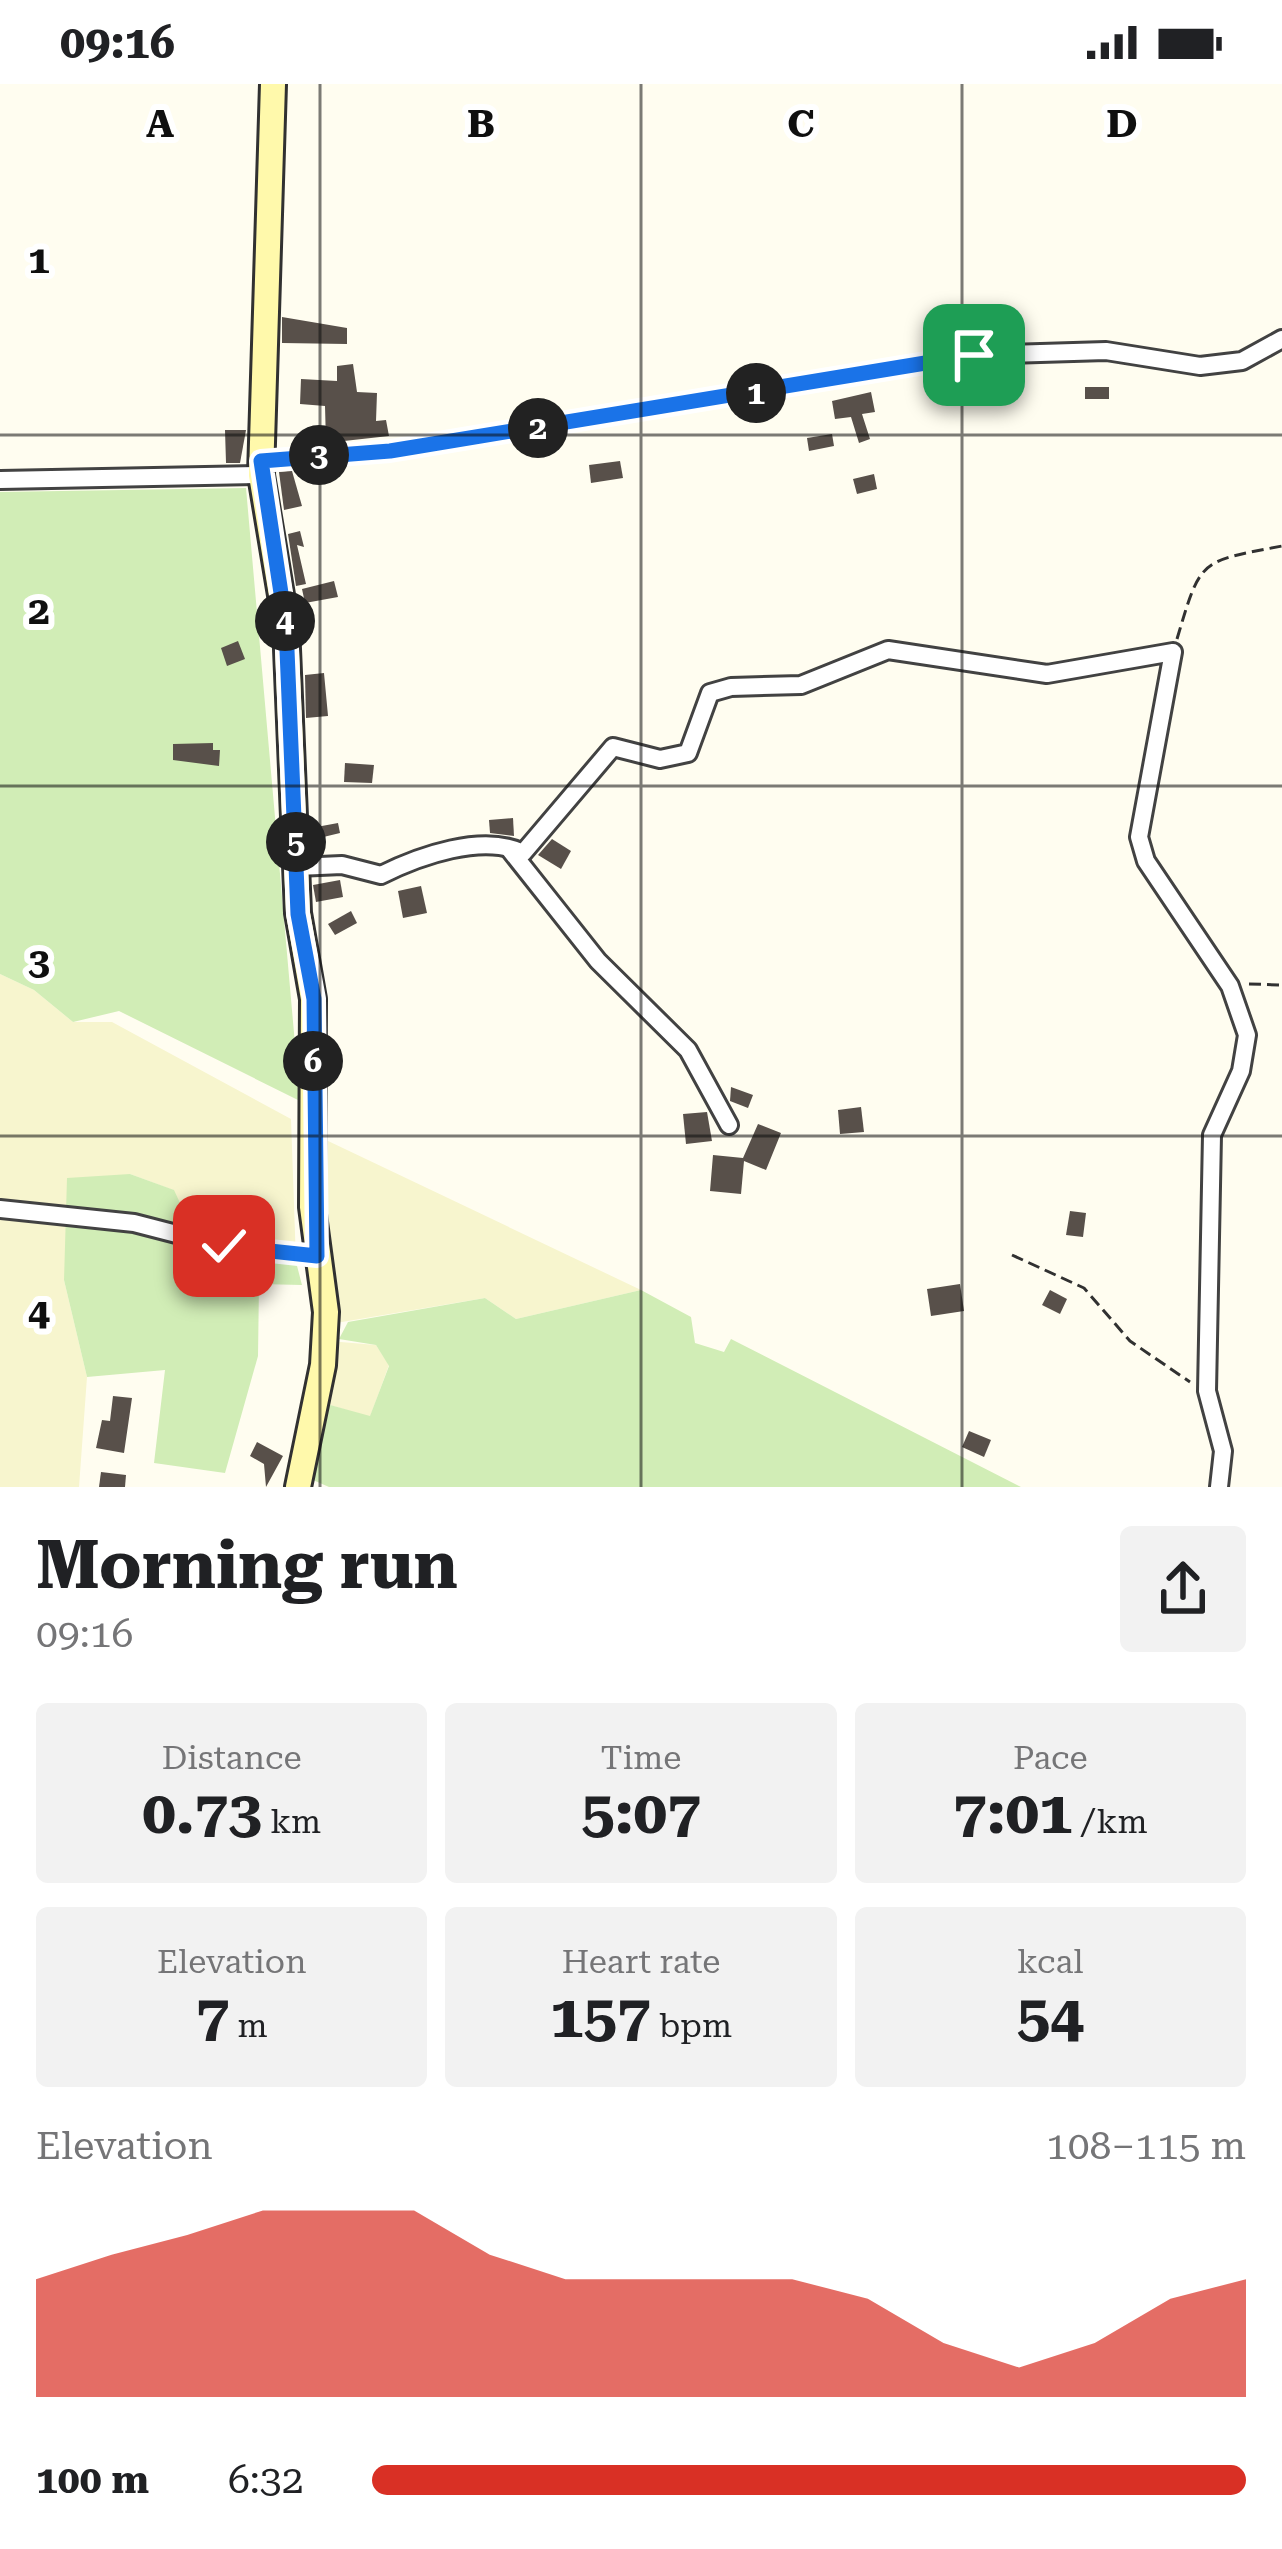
<!DOCTYPE html>
<html lang="en">
<head>
<meta charset="utf-8">
<style>
	body { margin:0; font-family:"Roboto Serif",serif; background:#f2f2f2; color:#202124; height:100vh; display:flex; flex-direction:column; font-size:45px; white-space:nowrap }
	* { box-sizing:border-box; margin:0 }
	p { font-size:39px; color:#757577 }
	.icon { flex:none; width:66px; height:66px; fill:none; stroke:currentColor; stroke-width:2; stroke-linecap:round; stroke-linejoin:round }
	.map { position:relative; height:1403px; overflow:hidden }
	.panel { display:flex; flex-direction:column; background:#fff; flex:1 }
	.panel>* { flex:none }
	.pin { position:absolute; display:grid; place-items:center; width:102px; height:102px; color:#fff; margin:-51px; border-radius:24px; box-shadow:0 6px 18px #0006 }
	.km { position:absolute; width:60px; height:60px; margin:-30px; border-radius:50%; background:#222; color:#fff; font-size:33px; line-height:60px; text-align:center }
	.round { display:grid; place-items:center; flex:none; width:126px; height:126px; border-radius:12px; background:#f2f2f2 }
	.summary { display:flex; align-items:center; justify-content:space-between; height:204px; padding:0 36px }
	h1 { font-size:66px; font-weight:700; line-height:90px }
	.stats { display:grid; grid-template-columns:repeat(3,1fr); gap:18px; height:204px; padding:12px 36px }
	.stats div { display:grid; align-content:center; border-radius:12px; background:#f2f2f2; text-align:center }
	.stats b { font-size:60px; font-weight:700 }
	.stats small { font-size:33px; font-weight:400 }
	.stats p { font-size:33px }
	.chart { height:336px; padding:24px 36px }
	.chart p { display:flex; justify-content:space-between }
	.chart svg { width:100%; height:216px; margin-top:12px; fill:#d93025; opacity:.7 }
	ul { padding:0 36px; list-style:none; font-size:39px }
	li { display:grid; grid-template-columns:192px 144px 1fr; align-items:center; height:90px }
	li i { height:30px; border-radius:15px; background:#d93025 }
	.status { display:flex; justify-content:space-between; align-items:center; height:84px; padding:0 60px; background:#fff; direction:ltr }
	.status svg { height:33px; fill:currentColor }
	.map>svg:first-child { display:block }
	.farmland { fill:#f7f5ce }
	.green { fill:#d1edb6 }
	.building { fill:#58504a }
	.lines { fill:none; stroke-linecap:round; stroke-linejoin:round }
	.street-casing { stroke:#424242; stroke-width:22 }
	.secondary-casing { stroke:#313131; stroke-width:30 }
	.path { stroke:#313131; stroke-width:3; stroke-dasharray:12 6; stroke-linecap:butt }
	.street { stroke:#fff; stroke-width:16 }
	.secondary { stroke:#fff9ab; stroke-width:24 }
	.route-casing { stroke:#fff; stroke-width:24 }
	.route { stroke:#1a73e8; stroke-width:15 }
	.grid { fill:none; stroke:#0f0f0f; stroke-width:3; stroke-opacity:0.55 }
	.grid-label { font-size:39px; text-anchor:middle; font-weight:bold; fill:#0f0f0f; stroke:#fff; stroke-width:12; stroke-linejoin:round; paint-order:stroke }
</style>
</head>
<body>
<div class="status"><b>09:16</b><svg viewBox="0 0 49 12"><path d="M0 12V9h3v3zM5 12V6h3v6zM10 12V3h3v9zM15 12V0h3v12zM26 1h20v11H26zM47 4h2v5h-2z"/></svg></div>
<div class="map">
<svg width="1282" height="1403" viewBox="0 0 1282 1403">
	<rect width="100%" height="100%" fill="#fffdf0"/>
	<g class="farmland">
		<polygon points="0,890 34,906 73,938 112,938 291,1035 296,1178 200,1162 173,1106 130,1090 64,1196 87,1293 79,1403 0,1403"/>
		<polygon points="326,1056 641,1206 516,1235 485,1214 336,1239 328,1191"/>
		<polygon points="329,1257 376,1261 389,1281 370,1333 323,1319"/>
	</g>
	<g class="green">
		<polygon points="246,404 300,1017 119,927 73,938 34,906 0,890 0,408"/>
		<polygon points="130,1090 174,1106 200,1162 296,1178 302,1201 259,1200 258,1272 225,1389 154,1379 165,1286 87,1293 64,1196 67,1094"/>
		<polygon points="641,1206 691,1233 695,1259 724,1268 731,1255 1021,1403 329,1403 313,1396 323,1319 370,1332 389,1282 376,1261 339,1255 348,1238 485,1214 516,1235"/>
	</g>
	<g class="building">
		<polygon points="282,233 347,244 347,260 282,259"/>
		<polygon points="353,280 357,308 377,309 376,337 386,336 389,352 326,359 325,322 300,320 301,295 337,297 337,282"/>
		<rect x="1085" y="303" width="24" height="12"/>
		<polygon points="871,308 875,328 862,330 870,355 859,359 851,333 835,335 832,317"/>
		<polygon points="225,346 246,346 240,379 226,379"/>
		<polygon points="832,350 834,362 809,367 807,354"/>
		<polygon points="620,377 623,394 591,399 589,381"/>
		<polygon points="292,387 302,422 284,426 279,388"/>
		<polygon points="874,390 877,405 857,410 853,395"/>
		<polygon points="300,447 304,463 297,461 306,500 296,502 288,450"/>
		<polygon points="334,497 338,513 305,519 302,505"/>
		<polygon points="238,557 245,575 227,582 221,564"/>
		<polygon points="324,589 328,632 306,634 305,591"/>
		<polygon points="213,659 213,666 220,666 219,682 173,676 173,660"/>
		<polygon points="345,679 374,681 372,699 344,698"/>
		<polygon points="513,734 514,752 490,749 489,736"/>
		<polygon points="338,739 340,749 311,756 311,744"/>
		<polygon points="552,755 571,767 561,785 538,771"/>
		<polygon points="340,796 343,813 316,818 313,801"/>
		<polygon points="421,802 427,829 403,834 398,807"/>
		<polygon points="351,827 357,839 335,851 328,840"/>
		<polygon points="731,1003 753,1011 748,1024 730,1017"/>
		<polygon points="861,1023 864,1048 840,1050 838,1026"/>
		<polygon points="707,1028 712,1057 686,1060 683,1030"/>
		<polygon points="758,1040 781,1049 766,1086 744,1077 741,1110 710,1107 713,1071 743,1074"/>
		<polygon points="1070,1127 1086,1129 1083,1153 1066,1151"/>
		<polygon points="960,1200 964,1227 931,1232 927,1205"/>
		<polygon points="1050,1206 1067,1215 1060,1230 1042,1221"/>
		<polygon points="113,1312 132,1314 124,1369 96,1364 102,1336 110,1337"/>
		<polygon points="969,1347 991,1356 984,1373 962,1363"/>
		<polygon points="257,1358 283,1372 266,1403 264,1380 250,1372"/>
		<polygon points="101,1388 126,1391 125,1403 99,1403"/>
	</g>
	<g class="lines">
		<g class="street-casing">
			<g id="street">
				<polyline points="261,377 390,367 974,271 1106,267 1200,282 1242,277 1282,255"/>
				<polyline points="0,396 261,391"/>
				<polyline points="510,766 598,877 688,966 729,1041"/>
				<path d="M297 783 342 781 381 791C419 772 483 749 523 769L613 663 660 675 688 669 710 609 731 603 801 601 888 566 1047 590 1173 568 1139 753 1146 777 1230 902 1247 951 1241 987 1212 1051 1207 1307 1223 1367 1219 1403"/>
				<polyline points="0,1125 134,1139 223,1162 317,1172"/>
			</g>
		</g>
		<g class="secondary-casing">
			<polyline id="secondary" points="273,0 261,391 286,541 298,829 313,915 312,1123 326,1228 323,1281 298,1403"/>
		</g>
		<g class="path">
			<path d="M1177 555C1201 474 1199 478 1282 462"/>
			<polyline points="1249,900 1282,901"/>
			<polyline points="1012,1171 1084,1204 1130,1257 1190,1298"/>
		</g>
		<use href="#street" class="street"/>
		<use href="#secondary" class="secondary"/>
	</g>
	<g class="lines">
		<g class="route-casing">
			<polyline id="route" points="224,1162 317,1172 314,915 298,830 286,542 261,377 390,367 974,271"/>
		</g>
		<use href="#route" class="route"/>
	</g>
	<path class="grid" d="M320 0V1403M641 0V1403M962 0V1403M0 351H1282M0 702H1282M0 1052H1282"/>
	<g class="grid-label">
		<text x="160" y="53">A</text>
		<text x="481" y="53">B</text>
		<text x="801" y="53">C</text>
		<text x="1122" y="53">D</text>
		<text x="39" y="189">1</text>
		<text x="39" y="540">2</text>
		<text x="39" y="891">3</text>
		<text x="39" y="1241">4</text>
	</g>
</svg>
<div class="pin" style="left:974px;top:271px;background:#1e9e55"><svg class="icon" aria-label="arrive" viewBox="0 0 24 24"><path d="M6 21V4h12l-3 4 3 4H6"/></svg></div>
<div class="pin" style="left:224px;top:1162px;background:#d93025"><svg class="icon" aria-label="check" viewBox="0 0 24 24"><path d="M5 12l5 5 9-10"/></svg></div>
<b class="km" style="left:756px;top:309px">1</b>
<b class="km" style="left:538px;top:344px">2</b>
<b class="km" style="left:319px;top:371px">3</b>
<b class="km" style="left:285px;top:537px">4</b>
<b class="km" style="left:296px;top:758px">5</b>
<b class="km" style="left:313px;top:977px">6</b>
</div>
<section class="panel">
<div class="summary"><div><h1>Morning run</h1><p>09:16</p></div><a class="round"><svg class="icon" aria-label="share" viewBox="0 0 24 24"><path d="M12 15V3M7 8l5-5 5 5M5 13v7h14v-7"/></svg></a></div>
<div class="stats">
<div><p>Distance</p><b>0.73<small> km</small></b></div>
<div><p>Time</p><b>5:07</b></div>
<div><p>Pace</p><b>7:01<small> /km</small></b></div>
</div>
<div class="stats">
<div><p>Elevation</p><b>7<small> m</small></b></div>
<div><p>Heart rate</p><b>157<small> bpm</small></b></div>
<div><p>kcal</p><b>54</b></div>
</div>
<div class="chart"><p><span>Elevation</span>108–115 m</p>
<svg viewBox="0 0 160 44" preserveAspectRatio="none"><path d="M0 44V20L10 15L20 11L30 6L40 6L50 6L60 15L70 20L80 20L90 20L100 20L110 24L120 33L130 38L140 33L150 24L160 20V44z"/></svg>
</div>
<ul>
<li><b>100 m</b>6:32<i style="width:100%"></i></li>
</ul>
</section>
</body>
</html>
